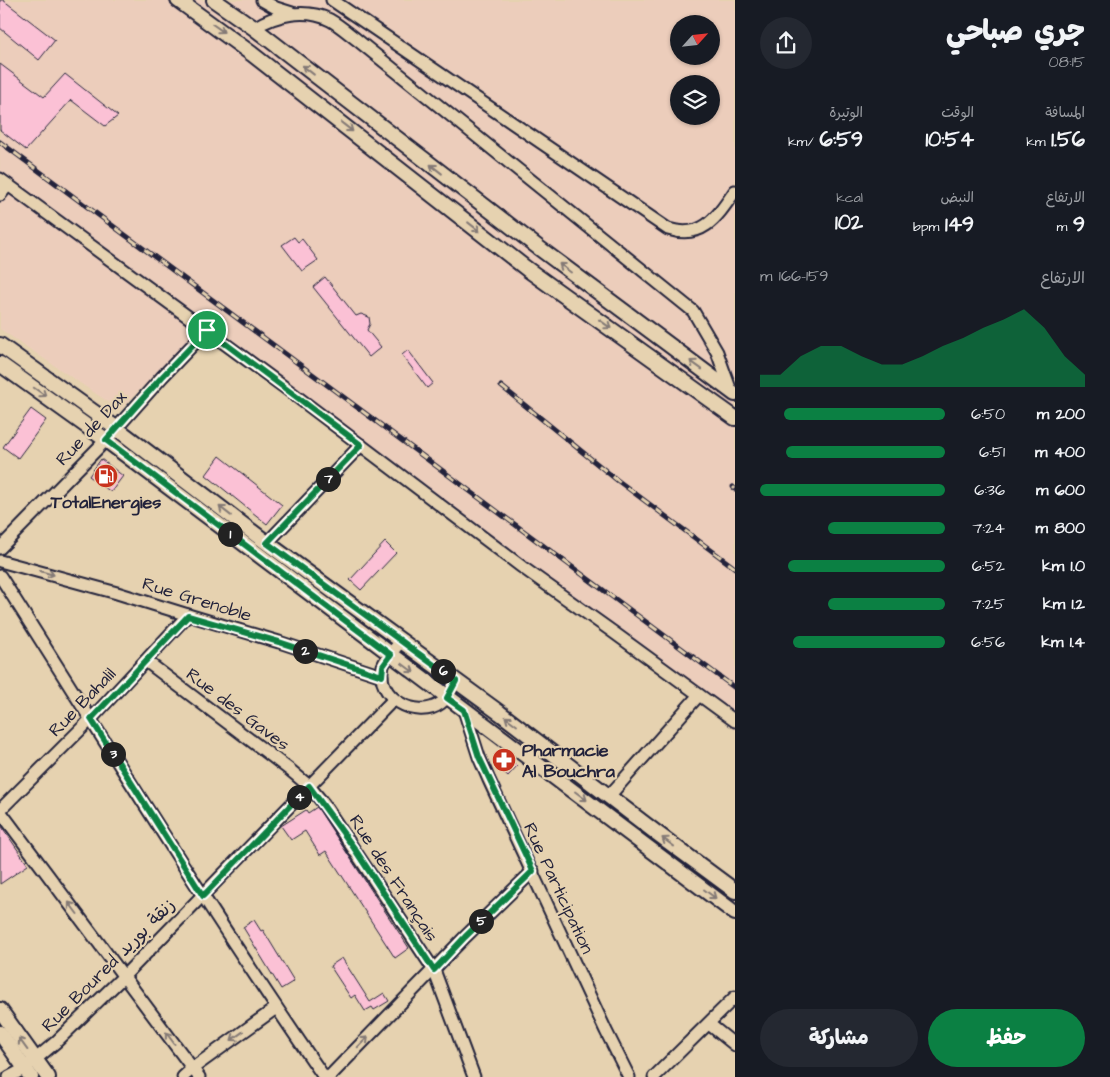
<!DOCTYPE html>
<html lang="ar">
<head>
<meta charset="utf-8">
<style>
	body { margin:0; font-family:"Architects Daughter","Playpen Sans Arabic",sans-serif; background:#242831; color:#f1f3f6; direction:rtl; height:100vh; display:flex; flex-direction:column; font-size:19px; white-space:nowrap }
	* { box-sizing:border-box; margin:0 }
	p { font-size:16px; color:#9ea1a6 }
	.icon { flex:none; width:28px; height:28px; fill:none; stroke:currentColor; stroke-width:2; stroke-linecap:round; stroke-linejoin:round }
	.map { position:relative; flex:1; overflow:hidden; direction:ltr }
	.sheet { display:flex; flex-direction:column; background:#171b24; width:375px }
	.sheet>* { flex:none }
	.needle { width:32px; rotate:63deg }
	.buttons { position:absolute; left:670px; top:15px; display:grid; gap:10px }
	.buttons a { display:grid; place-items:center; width:50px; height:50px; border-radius:50%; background:#171b24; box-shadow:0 1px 4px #0004; font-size:25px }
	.pin { position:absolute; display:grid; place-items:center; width:42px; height:42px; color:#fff; margin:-21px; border:2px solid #fff; border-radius:50%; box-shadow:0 1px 5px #0007 }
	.km { position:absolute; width:25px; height:25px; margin:-12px; border-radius:50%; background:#222; color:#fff; font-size:14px; line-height:25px; text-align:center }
	.round { display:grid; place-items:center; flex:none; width:52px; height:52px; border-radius:26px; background:#242831 }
	.head { display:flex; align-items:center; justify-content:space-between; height:85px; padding:0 25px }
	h1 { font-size:28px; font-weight:800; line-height:38px }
	.figures { display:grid; grid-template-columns:repeat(3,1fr); gap:8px; height:85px; padding:5px 25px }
	.figures div { display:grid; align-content:center }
	.figures b { font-size:21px; font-weight:800 }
	.figures small { font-size:14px; font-weight:400 }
	.figures p { font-size:14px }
	.chart { height:140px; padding:10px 25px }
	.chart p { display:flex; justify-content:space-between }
	.chart svg { width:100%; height:90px; margin-top:5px; fill:#0b8043; opacity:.7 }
	.action { display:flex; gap:10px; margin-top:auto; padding:10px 25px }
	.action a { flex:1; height:58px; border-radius:30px; background:#0b8043; color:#fff; font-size:20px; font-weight:800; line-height:58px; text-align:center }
	.action a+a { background:#242831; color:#f1f3f6 }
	ul { padding:0 25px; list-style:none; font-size:16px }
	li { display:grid; grid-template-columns:80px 60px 1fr; align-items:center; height:38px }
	li i { height:12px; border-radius:6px; background:#0b8043 }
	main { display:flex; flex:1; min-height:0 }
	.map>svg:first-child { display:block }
	.built { fill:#eccdbb; fill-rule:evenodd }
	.building { fill:#fbc1d5; stroke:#22223b }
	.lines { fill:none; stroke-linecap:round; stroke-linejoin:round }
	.minor-casing { stroke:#22223b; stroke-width:15 }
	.major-casing { stroke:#22223b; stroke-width:18 }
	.minor { stroke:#e6d2b0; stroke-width:11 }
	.major { stroke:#e6d2b0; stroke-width:14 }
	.rail-casing { stroke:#22223b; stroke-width:5 }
	.rail { stroke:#e6d2b0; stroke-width:3; stroke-dasharray:9; stroke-linecap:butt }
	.oneway { stroke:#847a76 }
	.route-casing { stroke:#fff; stroke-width:10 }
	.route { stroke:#0b8043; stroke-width:6 }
	.labels { text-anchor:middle; stroke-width:4.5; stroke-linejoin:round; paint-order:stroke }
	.street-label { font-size:18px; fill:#22223b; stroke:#e6d2b0 }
	.poi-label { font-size:18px; font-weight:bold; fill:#22223b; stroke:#e6d2b0 }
</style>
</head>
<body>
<main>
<section class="sheet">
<div class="head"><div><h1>جري صباحي</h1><p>08:15</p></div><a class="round"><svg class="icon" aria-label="share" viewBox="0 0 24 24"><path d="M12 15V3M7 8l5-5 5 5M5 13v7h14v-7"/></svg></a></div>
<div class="figures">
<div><p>المسافة</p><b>1.56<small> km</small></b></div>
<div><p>الوقت</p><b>10:54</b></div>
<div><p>الوتيرة</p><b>6:59<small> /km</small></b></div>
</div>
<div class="figures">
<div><p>الارتفاع</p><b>9<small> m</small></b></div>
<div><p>النبض</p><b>149<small> bpm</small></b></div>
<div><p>kcal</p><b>102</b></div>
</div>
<div class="chart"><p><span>الارتفاع</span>159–166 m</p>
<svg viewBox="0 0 160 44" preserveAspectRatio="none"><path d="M0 44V38L10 38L20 29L30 24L40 24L50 29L60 33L70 33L80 29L90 24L100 20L110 15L120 11L130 6L140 15L150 29L160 38V44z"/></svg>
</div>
<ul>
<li><b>200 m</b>6:50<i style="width:87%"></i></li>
<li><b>400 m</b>6:51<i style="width:86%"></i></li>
<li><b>600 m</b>6:36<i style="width:100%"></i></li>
<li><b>800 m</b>7:24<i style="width:63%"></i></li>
<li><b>1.0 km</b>6:52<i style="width:85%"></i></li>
<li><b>1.2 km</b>7:25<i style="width:63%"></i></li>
<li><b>1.4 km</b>6:56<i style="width:82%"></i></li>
</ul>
<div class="action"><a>حفظ</a><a>مشاركة</a></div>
</section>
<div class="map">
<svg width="735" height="1077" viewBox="0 0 735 1077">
	<rect width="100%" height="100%" fill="#e6d2b0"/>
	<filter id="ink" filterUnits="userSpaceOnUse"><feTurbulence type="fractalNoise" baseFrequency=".02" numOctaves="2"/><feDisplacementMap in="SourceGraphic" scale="10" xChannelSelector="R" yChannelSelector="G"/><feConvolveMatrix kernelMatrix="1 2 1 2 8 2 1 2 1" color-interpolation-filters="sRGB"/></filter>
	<g filter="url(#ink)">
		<path class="built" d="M0 0H735V730L205 323 120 410 0 329ZM679 24H711V56H679ZM679 84H711V116H679Z"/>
		<g class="building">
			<polygon points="0,0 3,0 55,40 39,60 0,28"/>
			<polygon points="0,64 44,97 65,74 118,116 105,126 71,100 26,150 0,130"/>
			<polygon points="294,237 298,242 302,239 318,260 302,271 282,245"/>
			<polygon points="325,277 356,316 361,314 369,317 370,324 367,330 381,347 369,357 313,287"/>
			<polygon points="408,350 433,383 427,388 402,355"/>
			<polygon points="31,409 46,420 18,458 3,447"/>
			<polygon points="220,456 282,505 267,524 206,475"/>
			<polygon points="101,459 123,476 111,492 89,476"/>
			<polygon points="385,542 396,553 361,590 350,580"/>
			<polygon points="505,754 517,766 508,776 495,764"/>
			<polygon points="317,807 409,948 395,958 326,851 320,855 305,831 291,840 281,826 306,810 308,813"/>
			<polygon points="0,824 28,865 0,884"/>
			<polygon points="254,920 261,931 263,930 294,981 281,989 243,927"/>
			<polygon points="342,958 370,1002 384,993 389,1001 374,1010 372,1007 365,1011 355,995 351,998 330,966"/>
		</g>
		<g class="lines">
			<g class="minor-casing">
				<g id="minor">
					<polyline points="262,0 276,8 292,13"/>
					<path d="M332 0 668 229C703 240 717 217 735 191"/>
					<path d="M254 28C276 14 306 8 330 20 339 25 348 33 356 39L693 311 717 352 731 391"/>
					<polyline points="0,179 284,387 522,567 613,632 735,721"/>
					<polyline points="0,195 8,185"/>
					<polyline points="267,543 361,445"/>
					<polyline points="0,548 106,440 162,377 207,330"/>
					<polyline points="0,561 117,593 188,615 279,642 382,676"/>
					<path d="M0 576C107 744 211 914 324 1077"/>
					<path d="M402 640C396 648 386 657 383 666 374 697 417 721 441 703 448 698 452 688 456 681"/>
					<polyline points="146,661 290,770 309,786 323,803 434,970 474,1077"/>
					<polyline points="464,710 479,757 489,780 606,1031 629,1077"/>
					<polyline points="609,796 699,695"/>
					<polyline points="0,810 91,719 188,615"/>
					<polyline points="0,811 199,1077"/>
					<polyline points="709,1024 735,1045"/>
					<polyline points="9,1077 24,1069 56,1042 124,976 394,699"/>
					<polyline points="183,1077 193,1068 276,1008"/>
					<polyline points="329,1077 465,937 533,871"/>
					<polyline points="654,1077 735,997"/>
				</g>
			</g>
			<g class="major-casing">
				<g id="major">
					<polyline points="178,0 252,54 527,269 735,418"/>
					<polyline points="214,0 254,28 539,248 735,394"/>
					<polyline points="0,345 116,428 267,543 500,713 654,831 735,891"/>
					<polyline points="0,364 106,440 735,913"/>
					<polyline points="0,1010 48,1077"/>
					<polyline points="0,1033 31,1077"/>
				</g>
			</g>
			<use href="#minor" class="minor"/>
			<use href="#major" class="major"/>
			<g class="rail-casing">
				<g id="rail">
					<polyline points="0,142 735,688"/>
					<polyline points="501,386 617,480 735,568"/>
					<polyline points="733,487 735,489"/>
				</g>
			</g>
			<use href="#rail" class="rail"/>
		</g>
		<defs><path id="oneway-shaft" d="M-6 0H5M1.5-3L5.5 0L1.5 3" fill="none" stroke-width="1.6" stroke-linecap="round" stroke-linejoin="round" transform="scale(1.25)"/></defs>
		<g class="oneway">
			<use href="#oneway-shaft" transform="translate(218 28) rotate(35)"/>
			<use href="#oneway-shaft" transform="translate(308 70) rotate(-142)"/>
			<use href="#oneway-shaft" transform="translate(347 127) rotate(38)"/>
			<use href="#oneway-shaft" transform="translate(436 169) rotate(-142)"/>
			<use href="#oneway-shaft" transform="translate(474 227) rotate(38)"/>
			<use href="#oneway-shaft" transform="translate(565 268) rotate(-143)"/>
			<use href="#oneway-shaft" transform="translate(605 324) rotate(36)"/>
			<use href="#oneway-shaft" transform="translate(696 365) rotate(-144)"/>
			<use href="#oneway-shaft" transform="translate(40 392) rotate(35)"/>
			<use href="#oneway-shaft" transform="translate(225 511) rotate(-142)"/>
			<use href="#oneway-shaft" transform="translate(47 573) rotate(16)"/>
			<use href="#oneway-shaft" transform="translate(408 668) rotate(37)"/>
			<use href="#oneway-shaft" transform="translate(511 721) rotate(-143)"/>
			<use href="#oneway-shaft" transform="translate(581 796) rotate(37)"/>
			<use href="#oneway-shaft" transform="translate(668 842) rotate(-144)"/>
			<use href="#oneway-shaft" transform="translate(710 894) rotate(37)"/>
			<use href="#oneway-shaft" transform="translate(73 908) rotate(-127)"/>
			<use href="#oneway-shaft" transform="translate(237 1036) rotate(144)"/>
			<use href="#oneway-shaft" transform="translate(170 1038) rotate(-127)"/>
			<use href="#oneway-shaft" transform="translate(363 1042) rotate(-45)"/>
			<use href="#oneway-shaft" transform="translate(23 1044) rotate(-126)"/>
		</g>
	</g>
	<g class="lines" filter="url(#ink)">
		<g class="route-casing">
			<polygon id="route" points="207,330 361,445 267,543 456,681 447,698 464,710 479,757 533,871 465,937 434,970 354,848 309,786 203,896 91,719 188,616 279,642 382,676 383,666 391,655 106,440 162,377"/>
		</g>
		<use href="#route" class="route"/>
	</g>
	<defs>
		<g id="fuel-disc" transform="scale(1.25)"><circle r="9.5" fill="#c8321e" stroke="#e6d2b0"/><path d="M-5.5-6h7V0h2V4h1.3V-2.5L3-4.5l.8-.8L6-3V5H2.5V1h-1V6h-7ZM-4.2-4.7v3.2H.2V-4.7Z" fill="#fff"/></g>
		<g id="pharmacy-disc" transform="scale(1.25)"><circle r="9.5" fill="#c8321e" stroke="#e6d2b0"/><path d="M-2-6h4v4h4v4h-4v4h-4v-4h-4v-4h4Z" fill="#fff"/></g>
	</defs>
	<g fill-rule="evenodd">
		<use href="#fuel-disc" x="106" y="476"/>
		<use href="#pharmacy-disc" x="504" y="760"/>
	</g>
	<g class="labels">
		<g class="street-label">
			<text transform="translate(91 428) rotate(-47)" y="6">Rue de Dax</text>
			<text transform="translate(197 599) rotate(17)" y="6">Rue Grenoble</text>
			<text transform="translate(82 702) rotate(-46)" y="6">Rue Bahalil</text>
			<text transform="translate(238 709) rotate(37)" y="6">Rue des Gaves</text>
			<text transform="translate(394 878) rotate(57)" y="6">Rue des Français</text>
			<text transform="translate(559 888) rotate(65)" y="6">Rue Participation</text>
			<text transform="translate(108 965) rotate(-45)" y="6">Rue Boured زنقة بوريد</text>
		</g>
		<g class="poi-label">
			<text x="106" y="508">TotalEnergies</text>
			<text x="522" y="756" text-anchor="start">Pharmacie<tspan x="522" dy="21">Al Bouchra</tspan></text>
		</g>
	</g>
</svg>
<div class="buttons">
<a><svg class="needle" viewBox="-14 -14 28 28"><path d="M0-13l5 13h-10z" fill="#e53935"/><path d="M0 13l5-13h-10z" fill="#9ea1a6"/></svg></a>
<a><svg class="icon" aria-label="layers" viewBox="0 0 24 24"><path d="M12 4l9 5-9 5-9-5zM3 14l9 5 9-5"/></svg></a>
</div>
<div class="pin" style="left:207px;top:330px;background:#1e9e55"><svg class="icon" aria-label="arrive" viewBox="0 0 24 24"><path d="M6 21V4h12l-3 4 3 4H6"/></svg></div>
<b class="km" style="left:230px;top:534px">1</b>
<b class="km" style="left:305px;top:651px">2</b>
<b class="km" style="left:113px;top:754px">3</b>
<b class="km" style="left:299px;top:797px">4</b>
<b class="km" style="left:481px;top:921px">5</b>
<b class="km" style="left:443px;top:671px">6</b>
<b class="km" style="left:328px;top:479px">7</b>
</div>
</main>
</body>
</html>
